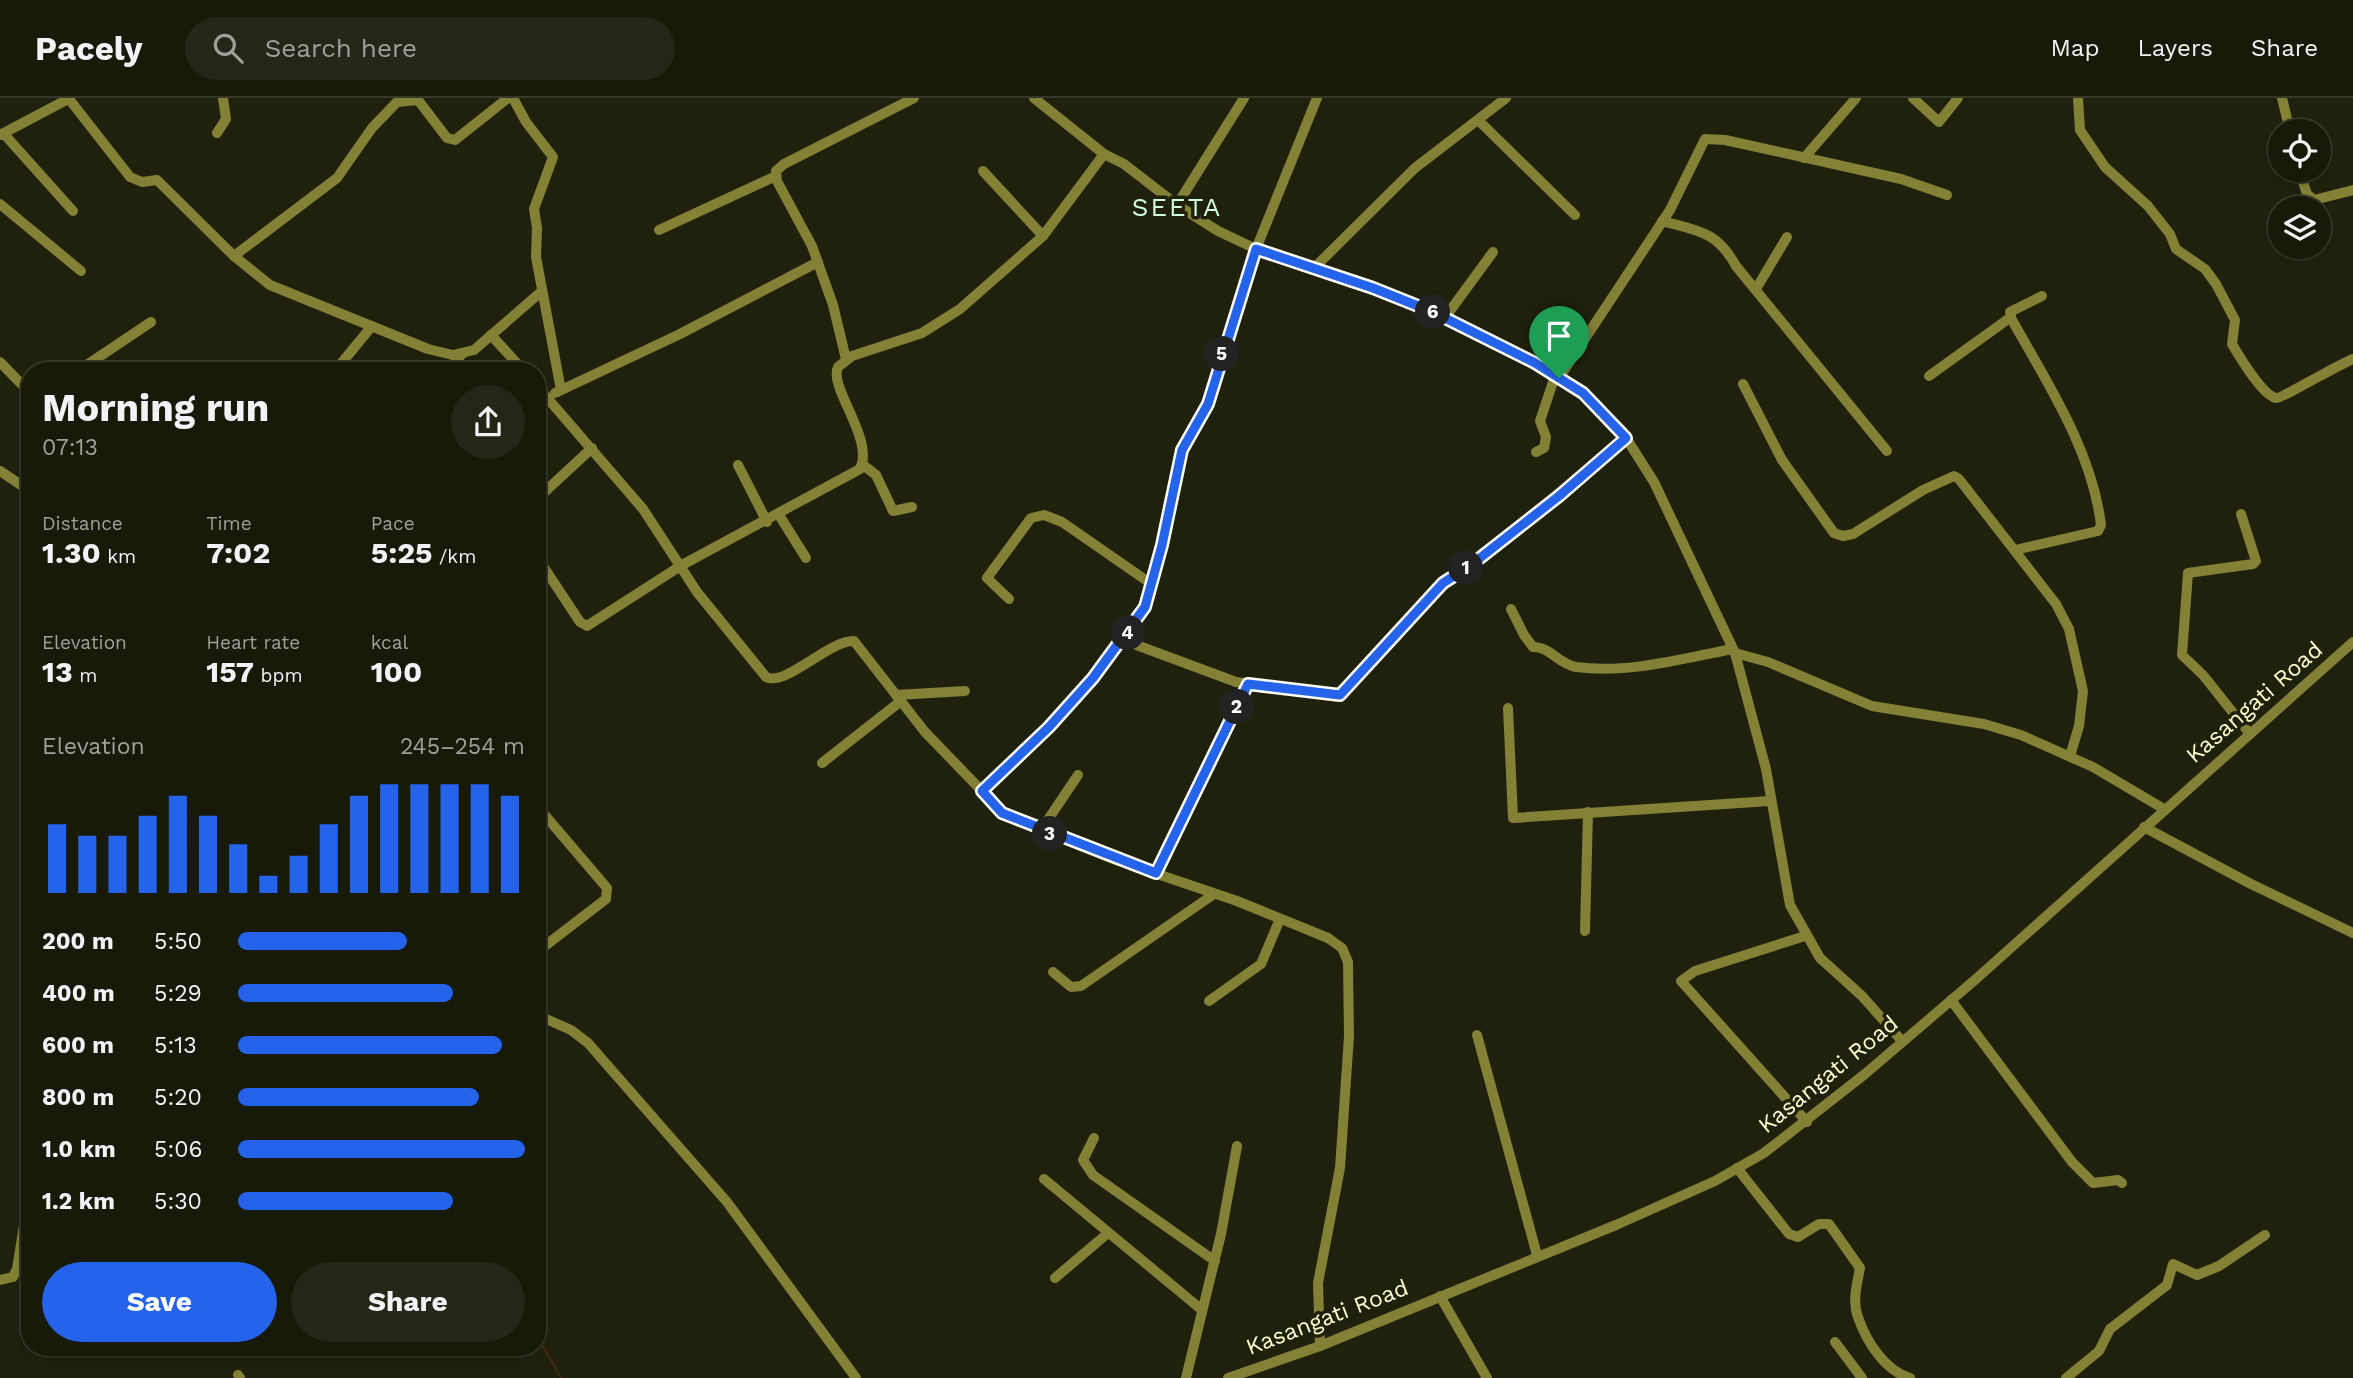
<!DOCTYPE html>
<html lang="en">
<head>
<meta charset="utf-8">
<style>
	body { margin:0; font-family:"Work Sans",sans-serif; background:#242617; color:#f1f3f6; height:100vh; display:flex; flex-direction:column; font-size:26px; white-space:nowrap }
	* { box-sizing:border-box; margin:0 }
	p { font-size:23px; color:#9ea09c }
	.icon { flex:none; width:38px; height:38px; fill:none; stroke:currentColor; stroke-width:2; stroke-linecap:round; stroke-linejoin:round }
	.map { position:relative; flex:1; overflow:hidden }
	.panel { position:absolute; left:21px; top:264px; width:525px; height:994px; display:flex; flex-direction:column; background:#171909; border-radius:28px; box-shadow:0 2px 5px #0004,0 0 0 2px #36382a }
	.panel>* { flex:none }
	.buttons { position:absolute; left:2268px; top:21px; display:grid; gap:14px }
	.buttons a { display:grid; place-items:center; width:63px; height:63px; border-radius:50%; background:#171909; box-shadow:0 2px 5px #0004,0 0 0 2px #36382a; font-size:35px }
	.pin { position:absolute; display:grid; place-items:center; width:60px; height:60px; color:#fff; margin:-72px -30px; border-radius:50% 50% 50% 0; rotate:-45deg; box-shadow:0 0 7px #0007 }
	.pin .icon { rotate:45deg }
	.km { position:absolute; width:35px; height:35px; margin:-18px; border-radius:50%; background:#222; color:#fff; font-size:19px; line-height:35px; text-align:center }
	.round { display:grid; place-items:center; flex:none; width:74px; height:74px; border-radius:37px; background:#242617 }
	.head { display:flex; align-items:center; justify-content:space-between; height:119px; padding:0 21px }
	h1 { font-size:38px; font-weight:700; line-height:52px }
	.figures { display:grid; grid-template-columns:repeat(3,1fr); gap:10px; height:119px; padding:7px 21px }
	.figures div { display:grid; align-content:center }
	.figures b { font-size:30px; font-weight:700 }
	.figures small { font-size:19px; font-weight:400 }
	.figures p { font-size:19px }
	.chart { height:196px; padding:14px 21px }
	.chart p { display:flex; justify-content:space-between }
	.chart svg { width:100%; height:126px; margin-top:7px; stroke:#2563eb; stroke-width:6 }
	.primary-button { display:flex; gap:14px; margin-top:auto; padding:14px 21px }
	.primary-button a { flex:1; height:80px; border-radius:42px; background:#2563eb; color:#fff; font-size:28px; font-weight:700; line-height:80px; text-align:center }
	.primary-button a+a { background:#242617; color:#f1f3f6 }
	ul { padding:0 21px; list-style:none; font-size:23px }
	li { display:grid; grid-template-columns:112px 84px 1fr; align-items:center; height:52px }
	li i { height:18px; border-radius:9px; background:#2563eb }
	header { display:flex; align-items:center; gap:42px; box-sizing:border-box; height:98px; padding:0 35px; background:#171909; border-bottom:2px solid #36382a }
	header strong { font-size:33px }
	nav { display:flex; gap:38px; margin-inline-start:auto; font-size:24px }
	.search { width:490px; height:63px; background:#242617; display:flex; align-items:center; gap:18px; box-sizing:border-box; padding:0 24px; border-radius:38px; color:#9ea09c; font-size:26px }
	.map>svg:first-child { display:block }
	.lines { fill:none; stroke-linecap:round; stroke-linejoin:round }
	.stream { stroke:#3f2808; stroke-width:2.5 }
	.minor { stroke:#828136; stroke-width:10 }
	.route-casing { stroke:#fff; stroke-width:14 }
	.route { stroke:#2563eb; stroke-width:9 }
	.labels { text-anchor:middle; stroke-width:7; stroke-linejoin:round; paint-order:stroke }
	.street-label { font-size:23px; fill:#fcffcd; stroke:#1f210c }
	.quarter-label { font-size:26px; letter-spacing:2px; fill:#cfffde; stroke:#1f210c }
</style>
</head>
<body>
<header>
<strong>Pacely</strong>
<div class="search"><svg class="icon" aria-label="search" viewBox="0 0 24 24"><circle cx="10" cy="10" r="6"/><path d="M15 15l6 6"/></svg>Search here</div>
<nav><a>Map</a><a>Layers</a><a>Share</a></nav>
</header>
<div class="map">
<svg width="2353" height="1280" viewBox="0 0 2353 1280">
	<rect width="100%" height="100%" fill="#1f210c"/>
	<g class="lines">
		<polyline class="stream" points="537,1238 561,1280"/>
		<g class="minor">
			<polyline points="513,0 526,24 553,59 534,111 537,130 536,159 561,292"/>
			<polyline points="1034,0 1104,56 1124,66 1177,107 1218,133 1256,151 1373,190 1433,214 1535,265 1582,295 1621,332 1654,384 1735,555 1766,671 1790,807 1820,860 1862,898 1902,943"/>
			<polyline points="1317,0 1256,151 1208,306 1182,352 1162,447 1145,509 1093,580 1049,629 982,693 1002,715 1025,725 1116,762 1237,803 1328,840 1342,850 1348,864 1349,938 1340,1070 1318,1185 1320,1248"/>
			<polyline points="1913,0 1939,24 1958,0"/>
			<path d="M2078 0 2080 32 2105 69 2148 108 2170 136 2176 151 2205 171 2216 186 2235 222 2232 246C2239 258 2263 298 2276 300 2281 301 2339 266 2353 261"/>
			<polyline points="2282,0 2290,33"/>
			<polyline points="69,1 130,79 142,84 157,82 234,158 270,187 428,251 453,257 474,252 542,193"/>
			<polyline points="1479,23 1575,117"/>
			<polyline points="217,35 226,21 223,0"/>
			<polyline points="4,36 73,113"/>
			<polyline points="0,37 70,0"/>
			<polyline points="1804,60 1856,0"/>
			<polyline points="2299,72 2307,96 2314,102 2353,92"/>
			<polyline points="983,73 1043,138"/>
			<polyline points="0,106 81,173"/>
			<polyline points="1177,107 1244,0"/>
			<path d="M1662 123C1698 133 1717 133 1736 168L1887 353"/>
			<polyline points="659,132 776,78"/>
			<polyline points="234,158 337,80 372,30 397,4 418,2 447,40 455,42 508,0"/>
			<polyline points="1315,169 1415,70 1506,0"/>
			<polyline points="1756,191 1787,139"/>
			<polyline points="1444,221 1493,154"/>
			<polyline points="1545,232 1579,249"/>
			<polyline points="491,237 524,273"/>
			<polyline points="846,261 833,207 812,148 777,83 776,73 784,66 914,0"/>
			<polyline points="0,264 30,295"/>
			<polyline points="78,273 151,224"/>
			<polyline points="335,273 372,228"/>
			<polyline points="447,273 462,256"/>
			<polyline points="1929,278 2011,219"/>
			<polyline points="1559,280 1670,112 1705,41 1725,42 1901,81 1947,97"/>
			<polyline points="1743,286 1782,362 1834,435 1843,438 1853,436 1923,392 1954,378 1959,381 2056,506 2069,531 2083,593 2079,628 2070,658"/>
			<path d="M537 288 643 411 697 494 766 579C786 589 829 542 854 543L925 634 982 693"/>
			<polyline points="555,295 680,236 818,164"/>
			<polyline points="1536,354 1544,350 1546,339 1540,323 1555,278"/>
			<polyline points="862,366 876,377 893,413 912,409"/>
			<polyline points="738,367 767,424"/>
			<polyline points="0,373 30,393"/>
			<polyline points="537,401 592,350"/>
			<polyline points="2241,416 2256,463 2253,466 2188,475 2182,557 2203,577 2250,636"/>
			<polyline points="779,417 806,460"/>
			<path d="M2015 452 2098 433 2101 427C2092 352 2047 285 2011 220L2010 214 2042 198"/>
			<path d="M537 459 580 524 587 528 682 467 860 371C875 341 828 289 838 269L852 258 922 235 960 211 1043 138 1104 56"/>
			<polyline points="1009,501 987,480 1031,420 1044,417 1062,424 1150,485"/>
			<path d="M1511 511 1524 537 1533 549C1551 549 1558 566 1576 569 1627 576 1682 561 1732 551"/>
			<polyline points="1123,542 1236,584 1340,597 1443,485 1471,467 1626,340"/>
			<polyline points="1735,555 1768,564 1872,608 1984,626 2021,637 2093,669 2164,711"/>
			<polyline points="896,597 965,593"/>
			<polyline points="1508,610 1513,720 1770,703"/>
			<polyline points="822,665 901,603"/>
			<polyline points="537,708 607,790 606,801 537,854"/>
			<polyline points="2144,729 2251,786 2353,835"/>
			<polyline points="1041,732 1078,677"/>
			<polyline points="1156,775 1248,586"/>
			<polyline points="1585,833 1588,714"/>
			<polyline points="1805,838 1695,873 1681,883 1807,1024"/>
			<polyline points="1053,874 1071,889 1081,888 1214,796"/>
			<polyline points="1951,902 2072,1064 2093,1085 2118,1082 2122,1085"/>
			<polyline points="1209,903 1261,866 1280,821"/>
			<polyline points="537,917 571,932 588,945 727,1104 856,1280"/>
			<polyline points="1477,937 1537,1157"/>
			<polyline points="1094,1040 1083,1062 1093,1077 1215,1163"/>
			<path d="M1737 1070 1789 1136 1798 1139 1819 1126H1829L1860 1170C1857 1186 1852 1203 1858 1219 1866 1243 1885 1273 1910 1280"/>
			<polyline points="1044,1081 1202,1212"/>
			<polyline points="1055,1180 1108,1135"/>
			<polyline points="0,1182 13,1179 17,1171 30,1090"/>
			<polyline points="1440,1198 1487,1280"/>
			<polyline points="1835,1244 1862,1280"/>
			<polyline points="238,1277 240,1280"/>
			<polyline points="1186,1280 1221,1136 1237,1048"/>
			<polyline points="1228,1280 1320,1248 1616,1127 1715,1083 1764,1055 1865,976 1976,881 2353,544"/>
			<polyline points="2066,1280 2099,1253 2110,1231 2167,1187 2173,1166 2197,1177 2219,1168 2265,1137"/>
		</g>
	</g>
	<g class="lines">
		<g class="route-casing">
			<polygon id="route" points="1256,151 1373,190 1433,214 1535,265 1583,295 1626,340 1559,398 1471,467 1443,485 1340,597 1248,586 1156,775 1002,715 982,693 1049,629 1093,580 1145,509 1162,447 1182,352 1208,306"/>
		</g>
		<use href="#route" class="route"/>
	</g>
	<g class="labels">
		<g class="street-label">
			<text transform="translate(2254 604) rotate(-41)" y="8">Kasangati Road</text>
			<text transform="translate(1828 976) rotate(-39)" y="8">Kasangati Road</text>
			<text transform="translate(1327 1219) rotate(-21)" y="8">Kasangati Road</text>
		</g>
		<g class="quarter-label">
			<text x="1177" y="118">SEETA</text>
		</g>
	</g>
</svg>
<div class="buttons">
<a><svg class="icon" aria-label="locate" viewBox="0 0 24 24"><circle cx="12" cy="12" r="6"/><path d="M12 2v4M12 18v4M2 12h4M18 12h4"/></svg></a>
<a><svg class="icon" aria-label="layers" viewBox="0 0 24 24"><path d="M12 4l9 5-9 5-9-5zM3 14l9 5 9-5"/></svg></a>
</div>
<div class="pin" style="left:1559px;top:280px;background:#1e9e55"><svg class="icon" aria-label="arrive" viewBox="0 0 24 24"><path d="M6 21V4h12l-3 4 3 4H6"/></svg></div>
<b class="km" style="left:1466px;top:470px">1</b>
<b class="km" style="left:1237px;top:609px">2</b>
<b class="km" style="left:1050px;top:736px">3</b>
<b class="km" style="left:1128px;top:535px">4</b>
<b class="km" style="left:1222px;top:256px">5</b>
<b class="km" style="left:1433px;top:214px">6</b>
<section class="panel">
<div class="head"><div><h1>Morning run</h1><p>07:13</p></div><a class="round"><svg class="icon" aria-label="share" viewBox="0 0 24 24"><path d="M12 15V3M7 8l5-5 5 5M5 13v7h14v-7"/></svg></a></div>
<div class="figures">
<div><p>Distance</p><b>1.30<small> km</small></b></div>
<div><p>Time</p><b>7:02</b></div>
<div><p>Pace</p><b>5:25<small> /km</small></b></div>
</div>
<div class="figures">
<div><p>Elevation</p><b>13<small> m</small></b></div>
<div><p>Heart rate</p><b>157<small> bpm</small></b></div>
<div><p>kcal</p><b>100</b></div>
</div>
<div class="chart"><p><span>Elevation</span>245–254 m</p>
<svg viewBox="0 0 160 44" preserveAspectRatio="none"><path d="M5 44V20M15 44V24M25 44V24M35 44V17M45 44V10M55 44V17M65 44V27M75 44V38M85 44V31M95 44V20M105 44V10M115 44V6M125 44V6M135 44V6M145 44V6M155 44V10"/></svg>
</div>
<ul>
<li><b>200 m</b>5:50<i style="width:59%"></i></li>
<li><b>400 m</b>5:29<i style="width:75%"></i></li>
<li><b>600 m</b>5:13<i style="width:92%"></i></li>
<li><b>800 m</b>5:20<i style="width:84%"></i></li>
<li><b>1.0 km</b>5:06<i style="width:100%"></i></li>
<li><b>1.2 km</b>5:30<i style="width:75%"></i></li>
</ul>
<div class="primary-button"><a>Save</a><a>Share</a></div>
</section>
</div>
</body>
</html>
